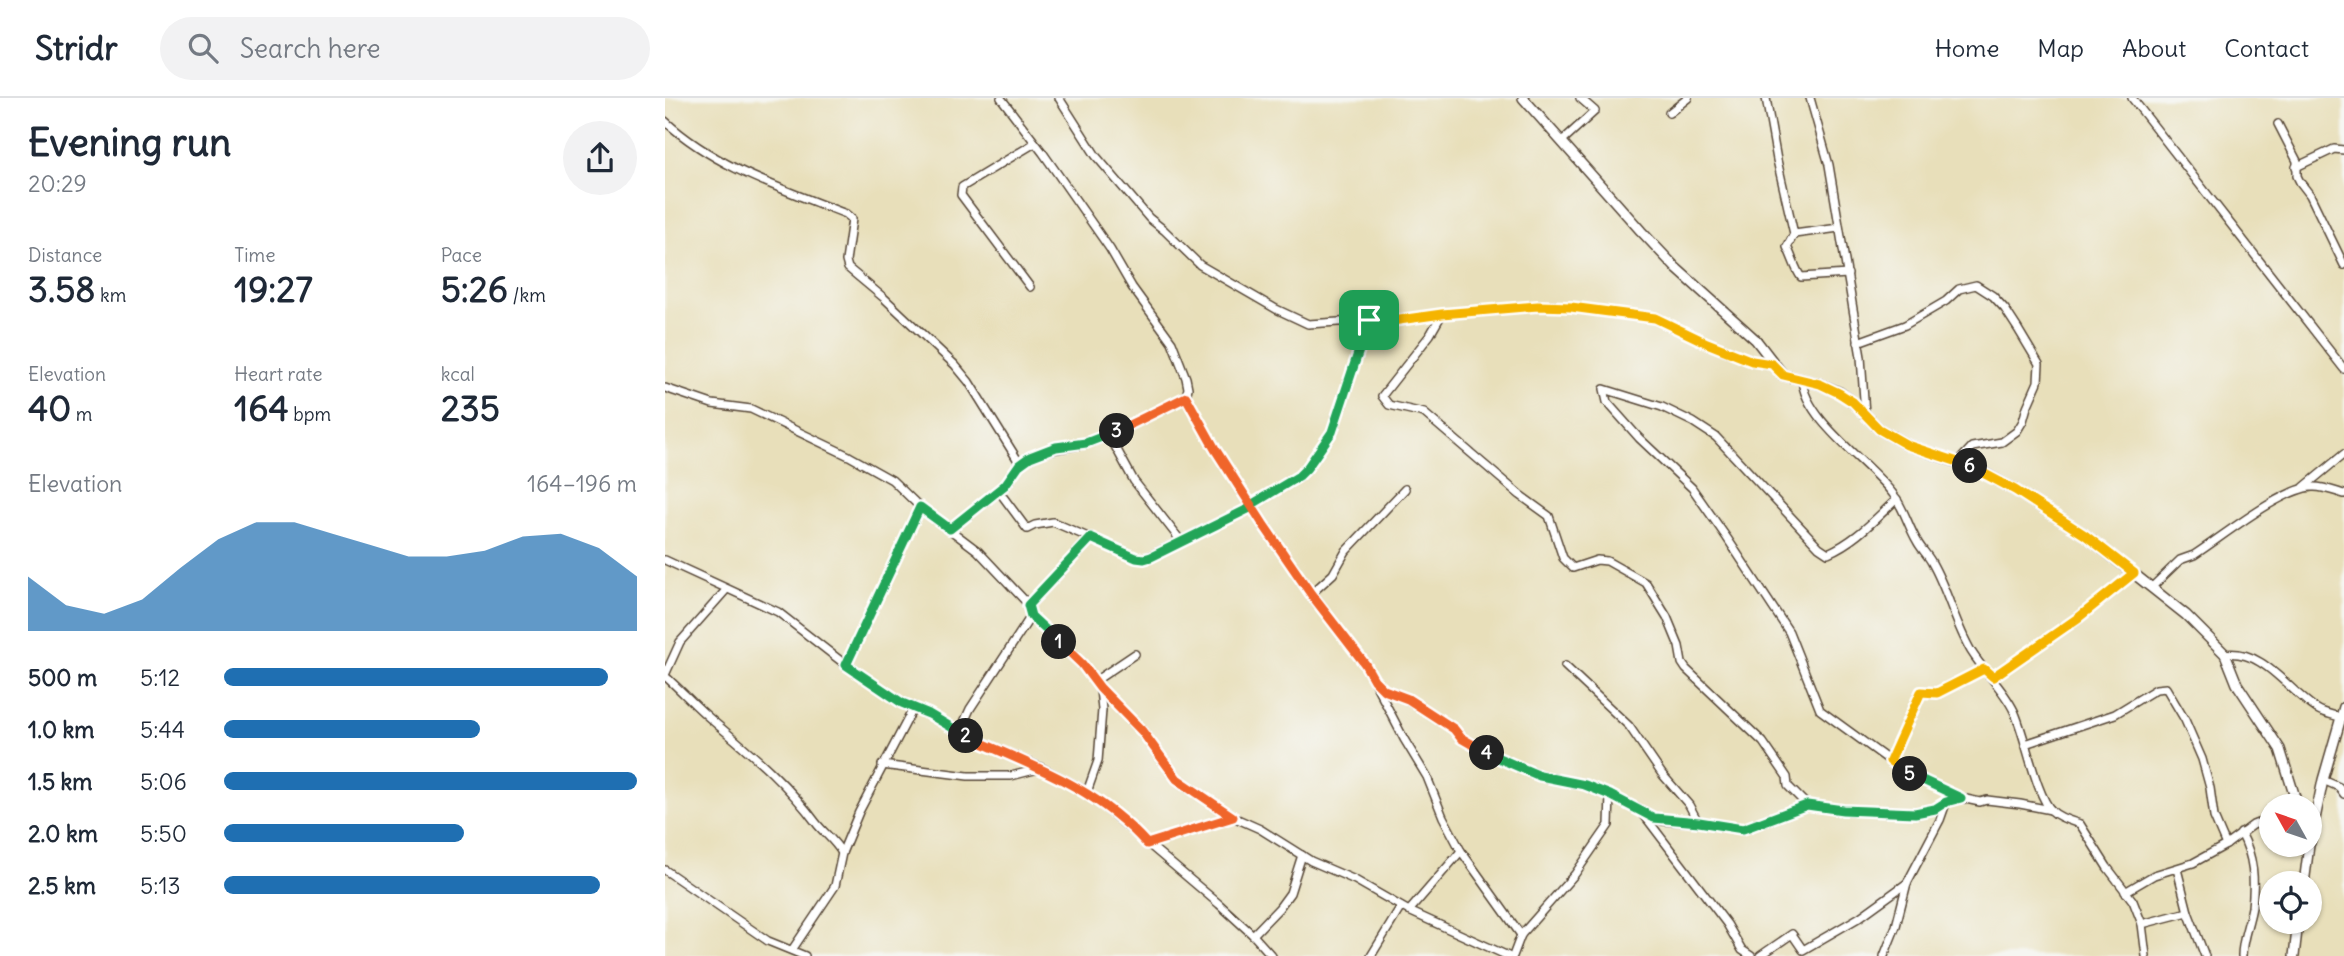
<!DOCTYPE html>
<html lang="en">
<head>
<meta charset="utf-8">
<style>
	body { margin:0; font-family:Delius,sans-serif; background:#f2f2f3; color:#1f2937; height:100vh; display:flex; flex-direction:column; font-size:26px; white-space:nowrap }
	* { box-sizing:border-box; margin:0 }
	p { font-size:23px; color:#747a83 }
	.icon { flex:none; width:38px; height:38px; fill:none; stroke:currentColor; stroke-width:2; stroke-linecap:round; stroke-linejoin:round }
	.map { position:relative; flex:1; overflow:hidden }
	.panel { display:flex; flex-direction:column; background:#fff; width:665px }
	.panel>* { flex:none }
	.needle { width:46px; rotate:310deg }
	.fabs { position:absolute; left:1594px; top:696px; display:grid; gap:14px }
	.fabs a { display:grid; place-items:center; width:63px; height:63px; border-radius:50%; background:#fff; box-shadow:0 2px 5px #0004; font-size:35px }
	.pin { position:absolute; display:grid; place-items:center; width:60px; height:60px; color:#fff; margin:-30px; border-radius:14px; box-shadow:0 4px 10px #0006 }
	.km { position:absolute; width:35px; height:35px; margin:-18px; border-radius:50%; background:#222; color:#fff; font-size:19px; line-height:35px; text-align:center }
	.round { display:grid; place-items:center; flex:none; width:74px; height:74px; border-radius:37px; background:#f2f2f3 }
	.headline { display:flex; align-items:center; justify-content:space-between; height:119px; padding:0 28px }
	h1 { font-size:38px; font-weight:700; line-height:52px }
	.metrics { display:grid; grid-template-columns:repeat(3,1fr); gap:10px; height:119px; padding:7px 28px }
	.metrics div { display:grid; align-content:center }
	.metrics b { font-size:35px; font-weight:700 }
	.metrics small { font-size:19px; font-weight:400 }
	.metrics p { font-size:19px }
	.chart { height:196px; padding:14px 28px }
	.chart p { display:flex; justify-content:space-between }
	.chart svg { width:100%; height:126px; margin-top:7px; fill:#1f6fb2; opacity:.7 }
	ul { padding:0 28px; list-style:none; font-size:23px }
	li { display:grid; grid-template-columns:112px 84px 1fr; align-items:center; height:52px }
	li i { height:18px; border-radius:9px; background:#1f6fb2 }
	header { display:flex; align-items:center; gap:42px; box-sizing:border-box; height:98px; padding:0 35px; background:#fff; border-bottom:2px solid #e0e1e3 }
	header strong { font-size:33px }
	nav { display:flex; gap:38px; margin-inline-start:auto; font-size:24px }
	.search { width:490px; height:63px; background:#f2f2f3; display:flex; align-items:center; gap:18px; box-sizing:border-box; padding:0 24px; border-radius:38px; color:#747a83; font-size:26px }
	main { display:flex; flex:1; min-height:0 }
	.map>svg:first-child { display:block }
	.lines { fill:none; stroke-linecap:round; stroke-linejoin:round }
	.minor-casing { stroke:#554535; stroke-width:10 }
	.tertiary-casing { stroke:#554535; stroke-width:12 }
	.minor { stroke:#fff; stroke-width:7 }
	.tertiary { stroke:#fff; stroke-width:9 }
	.split-1-casing { stroke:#fff; stroke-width:14 }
	.split-2-casing { stroke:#fff; stroke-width:14 }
	.split-3-casing { stroke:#fff; stroke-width:14 }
	.split-4-casing { stroke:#fff; stroke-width:14 }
	.split-5-casing { stroke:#fff; stroke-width:14 }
	.split-6-casing { stroke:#fff; stroke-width:14 }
	.split-7-casing { stroke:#fff; stroke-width:14 }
	.split-1 { stroke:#22a559; stroke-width:9 }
	.split-2 { stroke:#f0652b; stroke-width:9 }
	.split-3 { stroke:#22a559; stroke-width:9 }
	.split-4 { stroke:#f0652b; stroke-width:9 }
	.split-5 { stroke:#22a559; stroke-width:9 }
	.split-6 { stroke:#f5b400; stroke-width:9 }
	.split-7 { stroke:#f5b400; stroke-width:9 }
</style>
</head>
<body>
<header>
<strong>Stridr</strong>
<div class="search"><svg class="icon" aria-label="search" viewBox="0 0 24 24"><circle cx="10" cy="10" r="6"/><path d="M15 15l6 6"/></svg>Search here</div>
<nav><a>Home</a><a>Map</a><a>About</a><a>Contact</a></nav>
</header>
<main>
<section class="panel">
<div class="headline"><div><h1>Evening run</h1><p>20:29</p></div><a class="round"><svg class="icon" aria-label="share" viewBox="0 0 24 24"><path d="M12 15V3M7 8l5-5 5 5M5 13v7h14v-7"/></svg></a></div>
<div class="metrics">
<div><p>Distance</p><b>3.58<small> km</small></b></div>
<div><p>Time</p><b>19:27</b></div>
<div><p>Pace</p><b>5:26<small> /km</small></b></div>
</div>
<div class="metrics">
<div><p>Elevation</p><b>40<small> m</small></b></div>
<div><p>Heart rate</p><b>164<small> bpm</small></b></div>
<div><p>kcal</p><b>235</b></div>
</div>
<div class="chart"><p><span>Elevation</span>164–196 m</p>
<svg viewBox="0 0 160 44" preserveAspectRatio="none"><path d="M0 44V25L10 35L20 38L30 33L40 22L50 12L60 6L70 6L80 10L90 14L100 18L110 18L120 16L130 11L140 10L150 15L160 25V44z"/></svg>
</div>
<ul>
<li><b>500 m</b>5:12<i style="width:93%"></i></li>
<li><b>1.0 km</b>5:44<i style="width:62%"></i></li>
<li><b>1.5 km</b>5:06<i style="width:100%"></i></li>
<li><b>2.0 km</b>5:50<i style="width:58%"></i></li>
<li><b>2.5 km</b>5:13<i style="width:91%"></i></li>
</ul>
</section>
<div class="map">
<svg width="1679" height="858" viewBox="0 0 1679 858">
	<rect width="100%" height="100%" fill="#f6f6f2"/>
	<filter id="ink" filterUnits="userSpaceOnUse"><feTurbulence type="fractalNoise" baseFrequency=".0143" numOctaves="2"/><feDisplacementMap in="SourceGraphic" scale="14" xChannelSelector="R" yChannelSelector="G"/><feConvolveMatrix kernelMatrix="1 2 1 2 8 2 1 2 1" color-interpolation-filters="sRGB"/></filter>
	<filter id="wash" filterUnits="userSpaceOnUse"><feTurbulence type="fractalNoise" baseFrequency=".00686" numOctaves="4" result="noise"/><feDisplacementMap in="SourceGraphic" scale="28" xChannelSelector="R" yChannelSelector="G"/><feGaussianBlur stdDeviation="1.57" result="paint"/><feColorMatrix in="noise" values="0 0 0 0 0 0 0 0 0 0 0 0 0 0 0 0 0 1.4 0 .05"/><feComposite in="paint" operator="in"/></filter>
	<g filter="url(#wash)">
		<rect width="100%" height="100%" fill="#e8dfba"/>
	</g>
	<g filter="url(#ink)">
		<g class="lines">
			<g class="minor-casing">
				<g id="minor">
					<polyline points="336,0 378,55 445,151 467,189 507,244 521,280 523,290 521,299 550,351 598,426 646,496 700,566 739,641 762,679 778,719 796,753 856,837"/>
					<polyline points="394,0 431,58 484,120 499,132 535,167 611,211 643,226 704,222 727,223 777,216 873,208 906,209 990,220 1042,245 1087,263 1107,266"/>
					<path d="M1101 0 1112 62 1129 136 1122 149C1127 158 1130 171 1136 179L1183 176"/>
					<polyline points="1145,0 1164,67 1196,259 1200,316"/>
					<polyline points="1467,0 1679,271"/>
					<polyline points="1004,15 1023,0"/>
					<path d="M0 23C51 70 118 91 181 116L187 121 181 163 183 170 219 200 290 267 304 284 352 361 354 367 340 388 285 431"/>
					<polyline points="1613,26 1632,63 1632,78 1635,84 1645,97 1679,167"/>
					<polyline points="897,43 930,13 915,0"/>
					<polyline points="1631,69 1669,51 1679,52"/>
					<polyline points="1129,136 1174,130"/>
					<polyline points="365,189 296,97 297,89 370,45"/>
					<polyline points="777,216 765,237 717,298 724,307 759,315 855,397 884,418 898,460 908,470 932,462 942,463 981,485 1002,519 1014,548 1017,565 1021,571 1098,644 1122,679 1123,688 1142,707"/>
					<polyline points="1193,244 1240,227 1281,203 1294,191 1311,187 1328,198 1340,211 1353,231 1374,266 1373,284 1362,309 1358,323 1352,333 1337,344 1307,349 1293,364"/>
					<path d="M1137 281C1139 322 1205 365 1228 396 1239 410 1243 428 1252 443 1256 451 1263 457 1267 465 1283 493 1290 526 1306 553 1319 574 1338 590 1349 613 1360 636 1371 698 1387 713 1394 720 1406 723 1415 726L1442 769 1468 803 1477 826 1481 858"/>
					<polyline points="0,290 47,306 86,311 184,358 227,382 255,409 313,453 364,507 366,518 417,567 435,590 477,633 512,681 568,719 595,731 646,763 690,782 744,813 843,858"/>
					<polyline points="444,337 469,383 516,443"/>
					<path d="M354 367C382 346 402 353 431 342 462 330 491 314 521 299"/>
					<polyline points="1639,389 1679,356"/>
					<polyline points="333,392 362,431 370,427 388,424 472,460 479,461 587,409"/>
					<path d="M1232 401C1210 421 1191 443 1163 455L1154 449 1051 339 1028 324 997 309 939 291 942 304 974 340 1027 390 1062 440 1124 534 1155 612 1236 671 1296 700"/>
					<polyline points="586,407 634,378 642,370 667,334 704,222"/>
					<polyline points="0,462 113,514 181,567 237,605 264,616 294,635 375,669 422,694 554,806 588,837 607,858"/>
					<path d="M1487 489 1515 462 1529 457C1557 439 1616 391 1647 389 1657 388 1669 393 1679 396"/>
					<polyline points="646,496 668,476 681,453 740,391"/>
					<polyline points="364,507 426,440"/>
					<path d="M1560 556C1599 551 1622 592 1652 611 1660 616 1670 617 1678 620"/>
					<polyline points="181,567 255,409"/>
					<polyline points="900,568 964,628 997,676 1024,707 1033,724"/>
					<polyline points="0,577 15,544 61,492"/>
					<path d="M0 578C17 593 31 609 48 623 88 657 121 684 152 726 161 737 169 742 177 755"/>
					<polyline points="1328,579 1413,520 1469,475"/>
					<polyline points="430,583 470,556"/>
					<polyline points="714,587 719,592 743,601 771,619 789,631 796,640 814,651 875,678 920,687 945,697 989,720 998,723 1033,724 1078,731 1142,707 1178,712 1250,715 1271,711 1281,704 1296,700 1315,704 1322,702 1355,706 1386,712"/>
					<polyline points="294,635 305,611 366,518"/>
					<polyline points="1360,646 1450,616 1491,591 1501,590 1520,622 1537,661 1545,690 1549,719 1561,747"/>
					<polyline points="1225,663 1256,594 1272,595 1319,571"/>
					<polyline points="217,667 303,678 346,678 377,670"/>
					<polyline points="1658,682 1674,689 1679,696"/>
					<polyline points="422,694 433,663 437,612 435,590"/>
					<polyline points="979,717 1062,826 1077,852 1086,858"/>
					<path d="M1576 735C1589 759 1590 782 1587 809 1584 826 1577 841 1577 858"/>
					<polyline points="482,746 568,719"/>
					<polyline points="1512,771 1523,814 1540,858"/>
					<polyline points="0,772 103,843 140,858"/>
					<polyline points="1460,794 1489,777 1528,765 1561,747 1588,727 1606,720"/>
					<polyline points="744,813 796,753"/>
					<polyline points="1477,826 1523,814"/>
					<polyline points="588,837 614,810 625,795 637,757"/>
					<polyline points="127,852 170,788 177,755 194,714 249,609"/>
					<polyline points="706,858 736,809"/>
					<polyline points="848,858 856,837 910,776 944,727 945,697"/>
					<polyline points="1095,858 1127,836 1138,852 1195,819 1242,785"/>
					<polyline points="1219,858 1231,828 1242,785 1275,722 1281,705"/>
				</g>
			</g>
			<g class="tertiary-casing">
				<g id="tertiary">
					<polyline points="858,0 976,133 1011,170 1091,242 1118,277 1155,286 1174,294 1188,304 1214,331 1242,347 1312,371 1350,392 1420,437 1521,517 1560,556 1572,586 1615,651 1633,709"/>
					<polyline points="1645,745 1658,682 1679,609"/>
					<polyline points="1639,786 1644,747"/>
					<polyline points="1629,858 1633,824"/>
				</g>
			</g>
			<use href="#minor" class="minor"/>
			<use href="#tertiary" class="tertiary"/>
		</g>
	</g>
	<g class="lines" filter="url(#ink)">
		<g class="split-1-casing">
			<polyline id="split-1" points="394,544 366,518 363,507 426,440 471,460 479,461 486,459 587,409 586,407 634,378 642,370 667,334 704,222"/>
		</g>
		<g class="split-2-casing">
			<path id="split-2" d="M301 638C368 668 431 689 482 746L568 719 512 681 477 633 435 590 417 566 394 544"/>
		</g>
		<g class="split-3-casing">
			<polyline id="split-3" points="301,638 264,616 237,605 181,567 255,409 285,431 340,387 354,367 365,359 391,349 421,345 452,333"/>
		</g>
		<g class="split-4-casing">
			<polyline id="split-4" points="452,333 521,299 550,351 598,426 646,496 700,566 709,582 719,592 743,601 789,631 796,640 822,655"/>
		</g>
		<g class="split-5-casing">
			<polyline id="split-5" points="822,655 875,678 920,687 945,697 989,720 1034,724 1078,731 1142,707 1178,712 1250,715 1270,711 1281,704 1296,700 1245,676"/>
		</g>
		<g class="split-6-casing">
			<polyline id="split-6" points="1245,676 1225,663 1256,594 1272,595 1319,571 1328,579 1413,520 1469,475 1420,437 1350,392 1305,368"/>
		</g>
		<g class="split-7-casing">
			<polyline id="split-7" points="704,222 727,223 777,216 873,208 906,209 990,220 1042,245 1087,263 1107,266 1118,277 1155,286 1174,295 1188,304 1214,331 1242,347 1305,368"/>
		</g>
		<use href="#split-1" class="split-1"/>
		<use href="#split-2" class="split-2"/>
		<use href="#split-3" class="split-3"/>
		<use href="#split-4" class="split-4"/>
		<use href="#split-5" class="split-5"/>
		<use href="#split-6" class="split-6"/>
		<use href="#split-7" class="split-7"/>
	</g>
</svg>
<div class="fabs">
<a><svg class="needle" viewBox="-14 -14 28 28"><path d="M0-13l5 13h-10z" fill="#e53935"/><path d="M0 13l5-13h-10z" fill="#747a83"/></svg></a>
<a><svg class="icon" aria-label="locate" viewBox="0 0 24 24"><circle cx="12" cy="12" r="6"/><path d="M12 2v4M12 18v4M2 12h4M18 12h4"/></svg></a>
</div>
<div class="pin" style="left:704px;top:222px;background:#1e9e55"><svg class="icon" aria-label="arrive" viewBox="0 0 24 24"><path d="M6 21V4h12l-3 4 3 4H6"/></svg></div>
<b class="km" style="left:394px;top:544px">1</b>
<b class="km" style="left:301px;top:638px">2</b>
<b class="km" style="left:452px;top:333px">3</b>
<b class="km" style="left:822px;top:655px">4</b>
<b class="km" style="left:1245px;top:676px">5</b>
<b class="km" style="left:1305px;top:368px">6</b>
</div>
</main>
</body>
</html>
